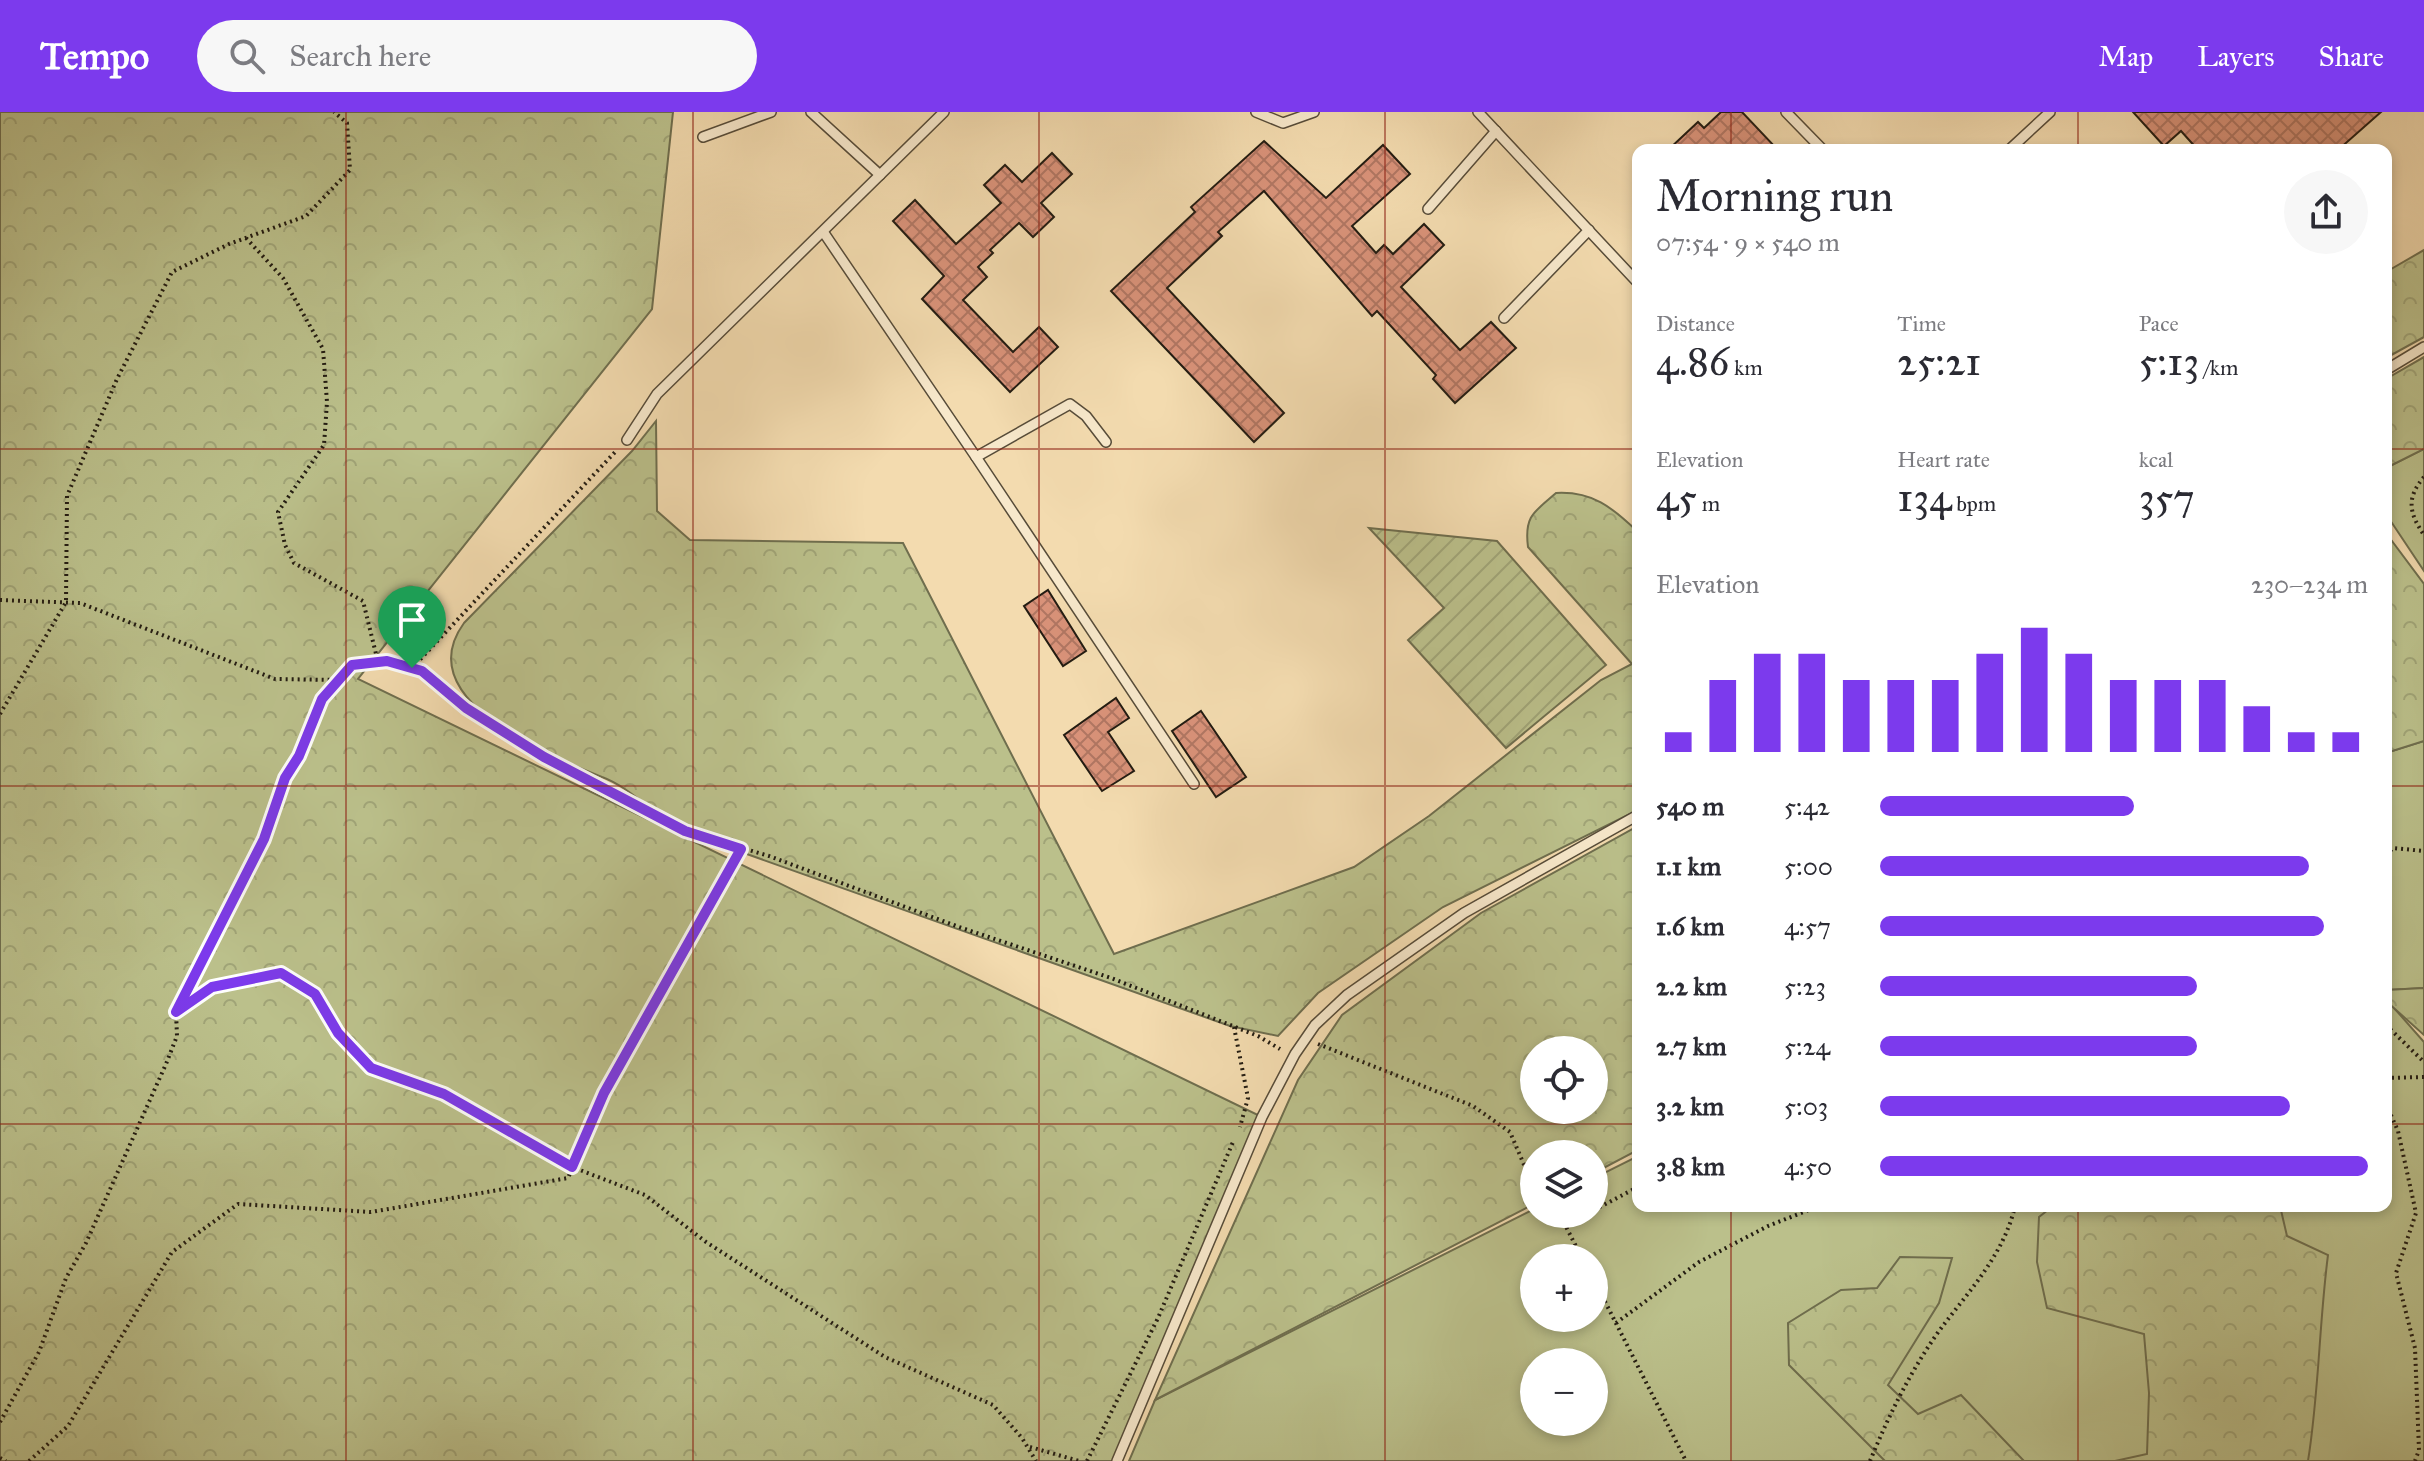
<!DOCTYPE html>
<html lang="en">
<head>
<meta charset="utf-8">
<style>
	body { margin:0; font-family:"IM FELL Great Primer",serif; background:#f7f7f7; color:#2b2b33; height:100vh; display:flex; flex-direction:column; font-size:30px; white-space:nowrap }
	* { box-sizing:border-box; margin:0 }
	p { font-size:26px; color:#7c7c81 }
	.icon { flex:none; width:44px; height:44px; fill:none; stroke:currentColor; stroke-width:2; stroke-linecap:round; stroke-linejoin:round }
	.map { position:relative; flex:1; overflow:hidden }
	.panel { position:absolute; left:1632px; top:32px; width:760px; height:1068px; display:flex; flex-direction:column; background:#fff; border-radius:16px; box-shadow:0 4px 12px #0003 }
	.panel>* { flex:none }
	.fabs { position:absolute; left:1520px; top:924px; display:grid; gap:16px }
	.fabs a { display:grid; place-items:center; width:88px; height:88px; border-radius:50%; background:#fff; box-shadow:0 4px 12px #0003; font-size:40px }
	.pin { position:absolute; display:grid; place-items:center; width:68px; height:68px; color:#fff; margin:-82px -34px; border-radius:50% 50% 50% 0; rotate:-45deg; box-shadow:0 0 8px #0007 }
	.pin .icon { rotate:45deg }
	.round { display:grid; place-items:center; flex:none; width:84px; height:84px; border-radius:42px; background:#f7f7f7 }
	.summary { display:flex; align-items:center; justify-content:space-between; height:136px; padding:0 24px }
	h1 { font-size:44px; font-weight:600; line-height:60px }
	.stats { display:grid; grid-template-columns:repeat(3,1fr); gap:12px; height:136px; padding:8px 24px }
	.stats div { display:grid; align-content:center }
	.stats b { font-size:40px; font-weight:600 }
	.stats small { font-size:22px; font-weight:400 }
	.stats p { font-size:22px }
	.chart { height:224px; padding:16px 24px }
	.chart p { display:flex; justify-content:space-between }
	.chart svg { width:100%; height:144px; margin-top:8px; stroke:#7c3aed; stroke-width:6 }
	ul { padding:0 24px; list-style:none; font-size:26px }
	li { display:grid; grid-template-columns:128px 96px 1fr; align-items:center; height:60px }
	li i { height:20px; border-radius:10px; background:#7c3aed }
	header { display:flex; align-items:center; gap:48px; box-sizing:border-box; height:112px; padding:0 40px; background:#7c3aed; color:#fff }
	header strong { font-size:38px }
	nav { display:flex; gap:44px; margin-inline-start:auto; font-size:28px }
	.search { width:560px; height:72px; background:#f7f7f7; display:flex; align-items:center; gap:20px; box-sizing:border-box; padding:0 28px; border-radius:44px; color:#7c7c81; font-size:30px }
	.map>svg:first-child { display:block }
	.green { fill:#bbc08b; stroke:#6f6e4e; stroke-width:2; fill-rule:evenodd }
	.forest { fill:url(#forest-crowns); stroke:#6f6e4e; stroke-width:2; fill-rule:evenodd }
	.garden { fill:url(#garden-furrows); stroke:#6f6e4e; stroke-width:2 }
	.building { fill:url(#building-cross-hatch); stroke:#231c12; stroke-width:2 }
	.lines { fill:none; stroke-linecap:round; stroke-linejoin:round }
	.lane-casing { stroke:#574c39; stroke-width:12 }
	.path { stroke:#231c12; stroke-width:4; stroke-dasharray:2 4; stroke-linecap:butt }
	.lane { stroke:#f7e8cb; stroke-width:9 }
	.route-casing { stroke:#fff; stroke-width:16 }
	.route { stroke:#7c3aed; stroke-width:10 }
	.grid { fill:none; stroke:#8f2418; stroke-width:2; stroke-opacity:0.55 }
</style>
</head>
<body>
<header>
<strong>Tempo</strong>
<div class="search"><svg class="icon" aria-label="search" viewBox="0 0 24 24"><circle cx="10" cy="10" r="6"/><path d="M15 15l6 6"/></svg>Search here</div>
<nav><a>Map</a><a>Layers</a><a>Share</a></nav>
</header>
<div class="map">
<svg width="2424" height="1349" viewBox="0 0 2424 1349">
	<defs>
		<pattern id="forest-crowns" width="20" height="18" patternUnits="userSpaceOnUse" patternTransform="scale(2)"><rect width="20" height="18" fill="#bbc08b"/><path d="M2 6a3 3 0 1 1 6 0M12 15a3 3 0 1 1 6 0" fill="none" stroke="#a0a477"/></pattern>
		<pattern id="garden-furrows" width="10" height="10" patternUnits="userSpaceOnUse" patternTransform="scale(2)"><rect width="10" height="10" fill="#bbc08b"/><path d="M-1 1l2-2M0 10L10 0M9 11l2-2" fill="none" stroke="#a0a477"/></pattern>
		<pattern id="building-cross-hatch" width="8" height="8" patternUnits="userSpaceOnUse" patternTransform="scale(2)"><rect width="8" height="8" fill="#d99279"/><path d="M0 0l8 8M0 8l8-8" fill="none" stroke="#b07662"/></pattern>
	</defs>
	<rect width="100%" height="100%" fill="#f3dbaf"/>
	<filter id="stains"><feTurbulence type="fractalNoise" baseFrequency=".0025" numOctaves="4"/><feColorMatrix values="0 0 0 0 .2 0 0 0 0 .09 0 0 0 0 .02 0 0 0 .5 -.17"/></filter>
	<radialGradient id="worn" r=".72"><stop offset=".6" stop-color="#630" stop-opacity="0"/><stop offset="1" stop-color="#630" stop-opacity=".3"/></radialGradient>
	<g class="green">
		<polygon points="2424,337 2424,459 2386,402 2386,356"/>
		<path d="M2424 629V876L2389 878 2394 896 2424 930V1349H1129L1155 1288 1534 1097V1102H1594V1066L1638 1044V1094H2386V641ZM1534 1146H1594V1206H1534ZM1534 1250H1594V1310H1534Z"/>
	</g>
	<g class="forest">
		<polygon points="0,0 673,0 652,197 358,567 1262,1005 1117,1349 0,1349"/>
		<polygon points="2424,138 2424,225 2386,246 2386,160"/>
		<polygon points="2424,245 2424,337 2386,356 2386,267"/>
		<path d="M656 309 657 399 690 428 903 431 1114 842 1354 755 1429 704 1601 568 1632 552 1528 435C1524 404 1534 400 1556 381 1592 379 1612 395 1638 420V698L1443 795 1318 881 1278 924 1230 914 713 730C700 725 685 720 673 713 649 698 629 675 602 665 550 644 408 588 464 511L632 339Z"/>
		<polygon points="2386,421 2424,472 2424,629 2386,641"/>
		<path d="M1638 714V1038L1594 1061V1042H1534V1092L1155 1288 1298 968 1342 903 1481 801ZM1594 938V998H1534V938Z"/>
		<polygon points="2424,876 2424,923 2386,889 2386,878"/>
		<path d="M2053 1094H2280L2287 1124 2328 1143C2319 1212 2319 1281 2308 1349H2115L2147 1342 2149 1281 2144 1222 2047 1196 2037 1150 2039 1105Z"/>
		<polygon points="1900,1145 1952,1146 1939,1191 1888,1273 1918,1302 1961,1283 2024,1349 1885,1349 1789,1253 1788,1211 1841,1178 1877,1176"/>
	</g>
	<polygon class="garden" points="1369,416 1497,429 1606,553 1506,636 1408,528 1444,496"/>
	<g class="building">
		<polygon points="1721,0 1742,0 1778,38 1668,38 1698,10 1704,16"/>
		<polygon points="2133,0 2381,0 2338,38 2198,38 2181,19 2164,34"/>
		<polygon points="1264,29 1326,86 1383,33 1410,62 1352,114 1376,141 1384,133 1393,142 1424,112 1444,133 1401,175 1460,238 1491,210 1516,236 1455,291 1433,267 1436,263 1377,199 1372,204 1264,79 1218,120 1222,124 1167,176 1284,301 1254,330 1111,179 1195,100 1191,95"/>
		<polygon points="1052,41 1072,62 1041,91 1054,105 1033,125 1019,111 990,138 993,141 978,155 987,165 963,188 1013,240 1039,215 1058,235 1010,280 922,187 944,164 893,109 915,88 956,132 1001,91 984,73 1005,53 1022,70"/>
		<polygon points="1048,478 1086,539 1063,554 1024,494"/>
		<polygon points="1116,586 1129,606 1108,620 1134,659 1102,679 1064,623"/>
		<polygon points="1201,599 1246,665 1216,685 1172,619"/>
	</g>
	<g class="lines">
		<g class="lane-casing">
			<g id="lane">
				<polyline points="811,0 880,63"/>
				<polyline points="1256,0 1283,11 1314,0"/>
				<polyline points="1478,0 1638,171"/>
				<polyline points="1786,0 1823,38"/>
				<polyline points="703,25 771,0"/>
				<polyline points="2009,38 2050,0"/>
				<polyline points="1428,97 1496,19"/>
				<polyline points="824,121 976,345 1070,292 1086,304 1106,330"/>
				<polyline points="1504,206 1589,118"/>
				<polyline points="2386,258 2424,235"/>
				<polyline points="627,328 657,282 944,0"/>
				<polyline points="976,345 1194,672"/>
				<polyline points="1117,1349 1262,1005 1295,942 1315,913 1347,883 1464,801 1638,703"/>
			</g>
		</g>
		<g class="path">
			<polyline points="246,126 283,166 323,237 327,290 324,333 278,400 285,433 294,451 363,489 378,550"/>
			<path d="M2424 365C2406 386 2409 401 2424 423"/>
			<polyline points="0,488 80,491 275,567 339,568"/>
			<polyline points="412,556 617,338"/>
			<polyline points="0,602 66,490 67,384 117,267 172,160 229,132 306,104 350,58 347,11 334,0"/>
			<polyline points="2386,743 2393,736 2424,739"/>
			<polyline points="178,899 212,875 281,861 315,882 338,921 371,956 444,982 572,1055 645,1083 706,1130 885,1245 993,1293 1022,1326 1036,1349"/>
			<polyline points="2386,913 2424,950"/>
			<polyline points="1234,915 1248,986 1240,1015"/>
			<polyline points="1318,932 1473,994 1510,1020 1534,1076"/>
			<polyline points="2386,966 2424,965"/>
			<polyline points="2386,992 2398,1019 2416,1101 2396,1161 2415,1236 2419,1338 2415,1349"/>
			<polyline points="1594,1098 1638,1075"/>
			<polyline points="1546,1102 1578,1106 1586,1102"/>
			<polyline points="1561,1105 1582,1146"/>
			<polyline points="1594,1168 1686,1349"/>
			<polyline points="1616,1211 1699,1150 1768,1114 1819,1094"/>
			<polyline points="0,1310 39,1240 66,1166 86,1131 166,952 177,924 176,900 264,727 285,666 299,644 322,587 352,553 387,549 422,559 466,596 498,617 685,719 769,744 959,815 1111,866 1258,924 1280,937"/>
			<polyline points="1030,1335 1079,1349"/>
			<polyline points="0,1346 6,1349"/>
			<polyline points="29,1349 68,1314 172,1140 238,1092 371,1100 568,1066 604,981 741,737"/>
			<polyline points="1087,1349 1158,1206 1233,1030"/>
			<path d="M1870 1349C1889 1303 1910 1260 1939 1219 1968 1180 2004 1143 2015 1094"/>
		</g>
		<use href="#lane" class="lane"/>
	</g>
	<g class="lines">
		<g class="route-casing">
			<polygon id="route" points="387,549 422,559 466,596 544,645 685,719 741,737 604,981 572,1055 444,982 371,956 338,921 315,882 281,861 212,875 176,900 264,727 285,666 299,644 322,587 352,553"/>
		</g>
		<use href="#route" class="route"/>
	</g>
	<path class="grid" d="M346 0V1349M693 0V1349M1039 0V1349M1385 0V1349M1731 0V38M2078 0V38M0 337H1638M2386 337H2424M0 674H1638M2386 674H2424M0 1012H1638M2386 1012H2424M1731 1094V1349M2078 1094V1349"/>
	<rect width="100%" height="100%" filter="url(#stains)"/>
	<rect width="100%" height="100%" fill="url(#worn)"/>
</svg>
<div class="fabs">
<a><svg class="icon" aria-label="locate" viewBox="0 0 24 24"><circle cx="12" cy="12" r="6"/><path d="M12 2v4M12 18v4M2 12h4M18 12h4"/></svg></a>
<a><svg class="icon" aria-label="layers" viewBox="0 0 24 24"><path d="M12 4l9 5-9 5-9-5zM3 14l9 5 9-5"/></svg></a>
<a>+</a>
<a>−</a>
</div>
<div class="pin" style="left:412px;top:556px;background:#1e9e55"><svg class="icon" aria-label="arrive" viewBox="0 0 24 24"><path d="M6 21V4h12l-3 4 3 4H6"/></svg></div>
<section class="panel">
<div class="summary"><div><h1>Morning run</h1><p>07:54 · 9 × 540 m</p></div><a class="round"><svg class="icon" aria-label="share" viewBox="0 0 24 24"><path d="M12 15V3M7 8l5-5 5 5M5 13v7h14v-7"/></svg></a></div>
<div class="stats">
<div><p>Distance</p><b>4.86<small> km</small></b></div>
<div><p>Time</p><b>25:21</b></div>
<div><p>Pace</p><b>5:13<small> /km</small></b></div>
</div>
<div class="stats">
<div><p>Elevation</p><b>45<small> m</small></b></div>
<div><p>Heart rate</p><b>134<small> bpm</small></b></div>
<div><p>kcal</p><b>357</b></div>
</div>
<div class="chart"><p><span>Elevation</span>230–234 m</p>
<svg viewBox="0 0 160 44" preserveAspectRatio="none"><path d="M5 44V38M15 44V22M25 44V14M35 44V14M45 44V22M55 44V22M65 44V22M75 44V14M85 44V6M95 44V14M105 44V22M115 44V22M125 44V22M135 44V30M145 44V38M155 44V38"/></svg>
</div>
<ul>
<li><b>540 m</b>5:42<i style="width:52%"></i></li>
<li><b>1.1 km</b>5:00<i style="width:88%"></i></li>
<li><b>1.6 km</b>4:57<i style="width:91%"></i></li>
<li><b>2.2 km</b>5:23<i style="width:65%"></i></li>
<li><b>2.7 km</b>5:24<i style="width:65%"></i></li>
<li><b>3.2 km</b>5:03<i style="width:84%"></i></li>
<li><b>3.8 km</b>4:50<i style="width:100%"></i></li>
</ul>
</section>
</div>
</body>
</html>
